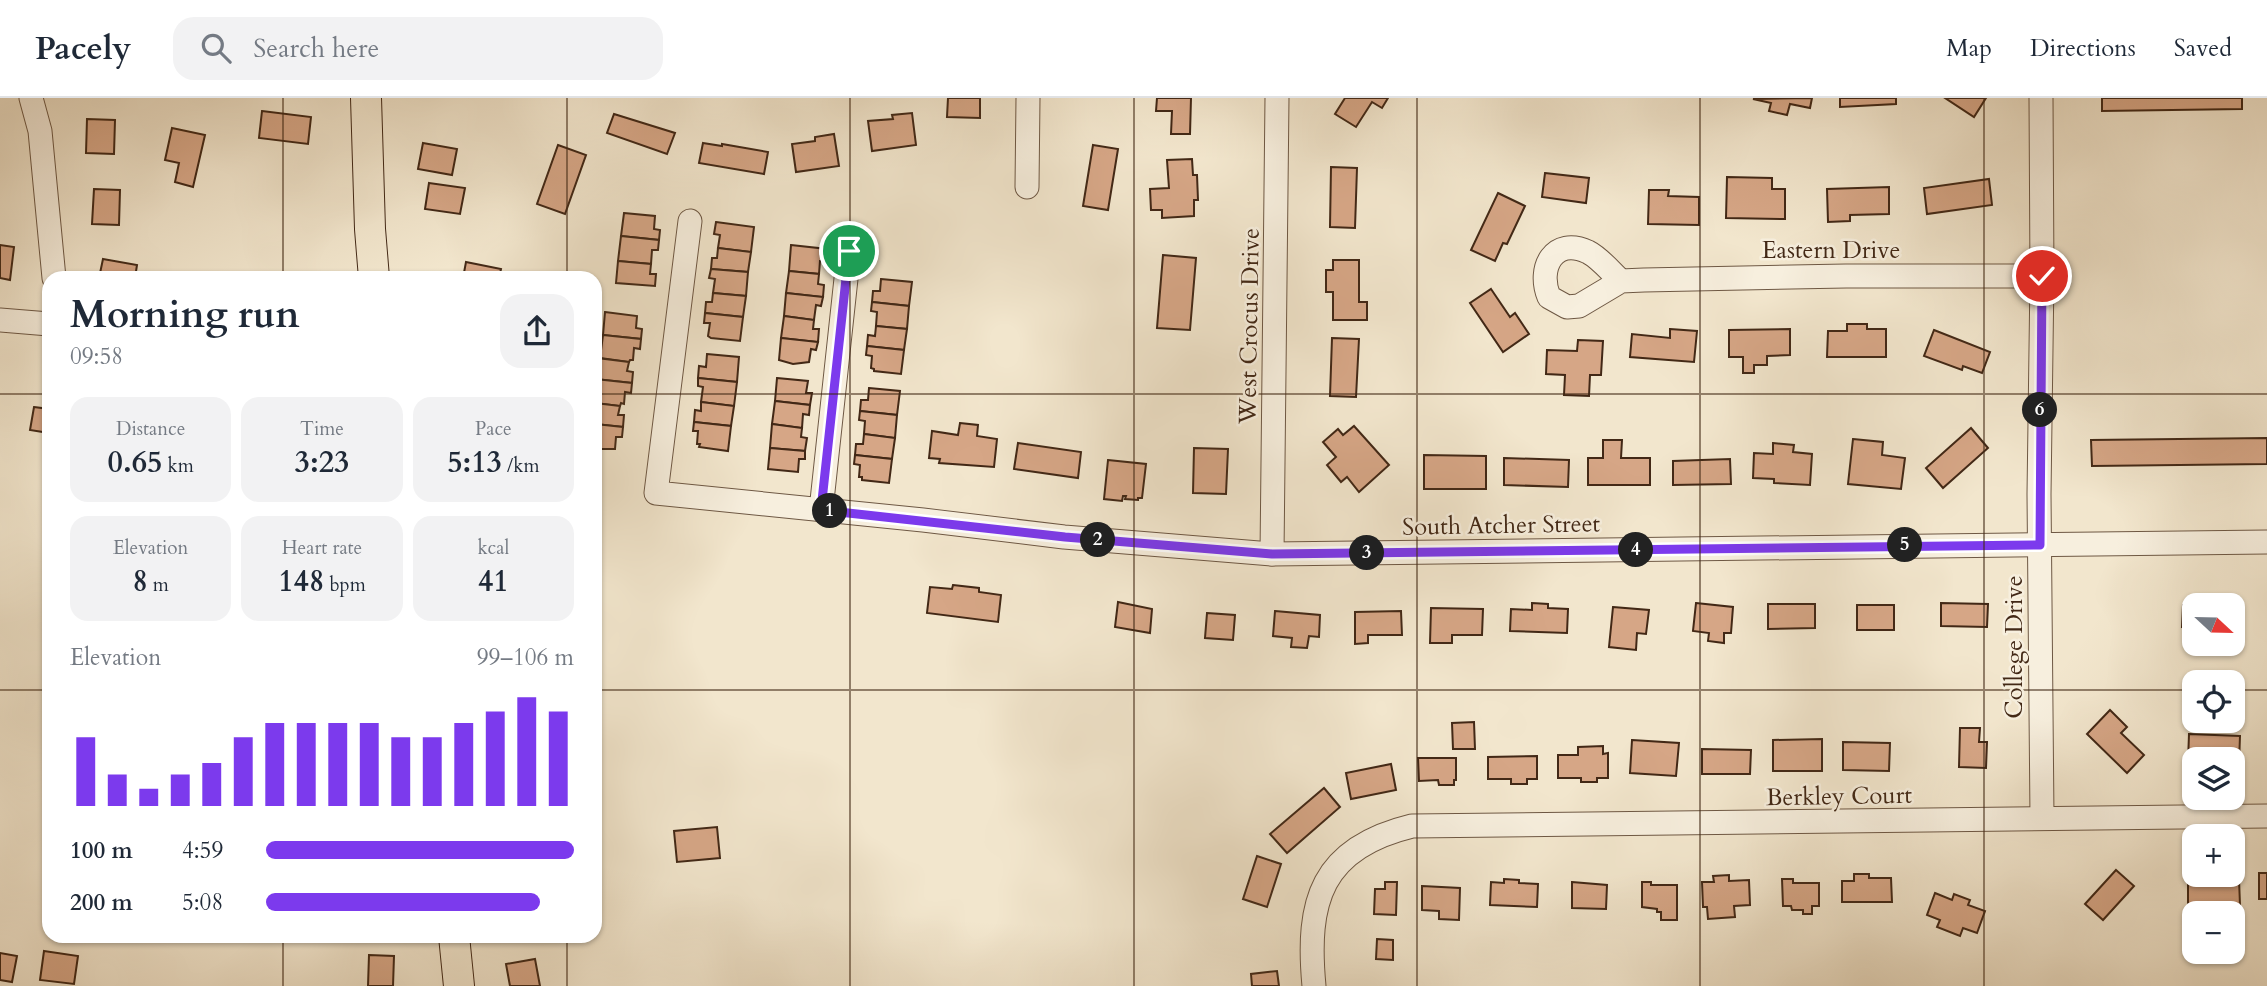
<!DOCTYPE html>
<html lang="en">
<head>
<meta charset="utf-8">
<style>
	body { margin:0; font-family:Cardo,serif; background:#f2f2f3; color:#1f2937; height:100vh; display:flex; flex-direction:column; font-size:26px; white-space:nowrap }
	* { box-sizing:border-box; margin:0 }
	p { font-size:23px; color:#747a83 }
	.icon { flex:none; width:38px; height:38px; fill:none; stroke:currentColor; stroke-width:2; stroke-linecap:round; stroke-linejoin:round }
	.map { position:relative; flex:1; overflow:hidden }
	.sheet { position:absolute; left:42px; top:173px; width:560px; height:672px; display:flex; flex-direction:column; background:#fff; border-radius:21px; box-shadow:0 2px 5px #0004 }
	.sheet>* { flex:none }
	.needle { width:46px; rotate:112deg }
	.buttons { position:absolute; left:2182px; top:495px; display:grid; gap:14px }
	.buttons a { display:grid; place-items:center; width:63px; height:63px; border-radius:14px; background:#fff; box-shadow:0 2px 5px #0004; font-size:35px }
	.pin { position:absolute; display:grid; place-items:center; width:60px; height:60px; color:#fff; margin:-30px; border:4px solid #fff; border-radius:50%; box-shadow:0 2px 7px #0007 }
	.km { position:absolute; width:35px; height:35px; margin:-18px; border-radius:50%; background:#222; color:#fff; font-size:19px; line-height:35px; text-align:center }
	.round { display:grid; place-items:center; flex:none; width:74px; height:74px; border-radius:21px; background:#f2f2f3 }
	.overview { display:flex; align-items:center; justify-content:space-between; height:119px; padding:0 28px }
	h1 { font-size:38px; font-weight:600; line-height:52px }
	.figures { display:grid; grid-template-columns:repeat(3,1fr); gap:10px; height:119px; padding:7px 28px }
	.figures div { display:grid; align-content:center; border-radius:18px; background:#f2f2f3; text-align:center }
	.figures b { font-size:30px; font-weight:600 }
	.figures small { font-size:19px; font-weight:400 }
	.figures p { font-size:19px }
	.chart { height:196px; padding:14px 28px }
	.chart p { display:flex; justify-content:space-between }
	.chart svg { width:100%; height:126px; margin-top:7px; stroke:#7c3aed; stroke-width:6 }
	ul { padding:0 28px; list-style:none; font-size:23px }
	li { display:grid; grid-template-columns:112px 84px 1fr; align-items:center; height:52px }
	li i { height:18px; border-radius:9px; background:#7c3aed }
	header { display:flex; align-items:center; gap:42px; box-sizing:border-box; height:98px; padding:0 35px; background:#fff; border-bottom:2px solid #e0e1e3 }
	header strong { font-size:33px }
	nav { display:flex; gap:38px; margin-inline-start:auto; font-size:24px }
	.search { width:490px; height:63px; background:#f2f2f3; display:flex; align-items:center; gap:18px; box-sizing:border-box; padding:0 24px; border-radius:21px; color:#747a83; font-size:26px }
	.map>svg:first-child { display:block }
	.building { fill:#d6a686; stroke:#422816; stroke-width:2 }
	.lines { fill:none; stroke-linecap:round; stroke-linejoin:round }
	.minor-casing { stroke:#6e5844; stroke-width:25 }
	.major-casing { stroke:#422816; stroke-width:32 }
	.minor { stroke:#f7efde; stroke-width:23 }
	.major { stroke:#f2e6cd; stroke-width:30 }
	.route-casing { stroke:#fff; stroke-width:14 }
	.route { stroke:#7c3aed; stroke-width:9 }
	.grid { fill:none; stroke:#422816; stroke-width:2; stroke-opacity:0.55 }
	.labels { text-anchor:middle; stroke-width:5; stroke-linejoin:round; paint-order:stroke }
	.street-label { font-size:24px; fill:#422816; stroke:#f7efde }
</style>
</head>
<body>
<header>
<strong>Pacely</strong>
<div class="search"><svg class="icon" aria-label="search" viewBox="0 0 24 24"><circle cx="10" cy="10" r="6"/><path d="M15 15l6 6"/></svg>Search here</div>
<nav><a>Map</a><a>Directions</a><a>Saved</a></nav>
</header>
<div class="map">
<svg width="2267" height="888" viewBox="0 0 2267 888">
	<rect width="100%" height="100%" fill="#f2e6cd"/>
	<filter id="stains"><feTurbulence type="fractalNoise" baseFrequency=".00286" numOctaves="4"/><feColorMatrix values="0 0 0 0 .2 0 0 0 0 .09 0 0 0 0 .02 0 0 0 .5 -.17"/></filter>
	<radialGradient id="worn" r=".72"><stop offset=".6" stop-color="#630" stop-opacity="0"/><stop offset="1" stop-color="#630" stop-opacity=".3"/></radialGradient>
	<g class="building">
		<polygon points="948,0 980,0 980,20 947,19"/>
		<polygon points="1157,0 1191,0 1190,36 1171,36 1172,13 1156,13"/>
		<polygon points="1345,0 1388,0 1382,10 1372,4 1356,29 1335,16"/>
		<polygon points="1812,0 1810,10 1790,6 1787,17 1769,13 1771,5 1753,1"/>
		<polygon points="1840,0 1896,0 1896,6 1840,9"/>
		<polygon points="1945,0 1986,0 1974,19"/>
		<polygon points="2102,0 2242,0 2242,11 2102,13"/>
		<polygon points="262,13 311,19 308,46 259,40"/>
		<polygon points="912,15 916,47 872,53 868,23 893,21 892,17"/>
		<polygon points="614,16 675,35 667,56 607,35"/>
		<polygon points="87,21 115,22 114,56 86,55"/>
		<polygon points="172,30 205,37 193,89 175,84 179,65 165,62"/>
		<polygon points="834,36 839,68 796,74 792,46 815,43 815,39"/>
		<polygon points="423,45 457,51 452,77 418,71"/>
		<polygon points="703,45 722,48 722,46 768,54 764,76 699,65"/>
		<polygon points="558,47 586,57 565,116 537,106"/>
		<polygon points="1093,47 1118,51 1108,112 1083,108"/>
		<polygon points="1192,61 1193,77 1197,77 1198,102 1194,102 1194,118 1162,120 1162,112 1151,112 1150,91 1169,90 1167,62"/>
		<polygon points="1331,69 1357,70 1355,130 1330,129"/>
		<polygon points="1545,75 1589,80 1586,105 1542,99"/>
		<polygon points="1727,79 1772,80 1772,91 1785,91 1785,121 1726,120"/>
		<polygon points="1989,81 1992,107 1927,116 1924,90"/>
		<polygon points="429,85 465,90 460,116 425,111"/>
		<polygon points="1889,89 1889,116 1850,117 1850,123 1828,124 1827,91"/>
		<polygon points="94,91 120,92 119,127 92,126"/>
		<polygon points="1649,92 1669,92 1668,98 1699,99 1699,127 1648,126"/>
		<polygon points="1498,95 1525,108 1507,146 1503,145 1495,163 1471,152"/>
		<polygon points="624,115 655,118 654,131 660,132 659,142 621,138"/>
		<polygon points="716,124 754,129 751,154 718,150 720,137 714,136"/>
		<polygon points="621,138 659,142 658,152 652,152 651,166 618,163"/>
		<polygon points="0,147 14,149 10,182 0,180"/>
		<polygon points="791,147 827,151 826,163 820,163 819,176 789,173"/>
		<polygon points="718,150 751,154 748,174 711,171 712,160 717,160"/>
		<polygon points="1163,157 1196,160 1190,232 1157,230"/>
		<polygon points="103,161 137,167 135,180 99,180"/>
		<polygon points="1333,162 1359,162 1359,204 1367,204 1367,222 1333,222 1333,194 1326,194 1326,172 1333,172"/>
		<polygon points="618,163 651,166 650,176 656,176 655,188 616,185"/>
		<polygon points="466,164 501,171 499,180 463,180"/>
		<polygon points="711,171 748,174 746,198 713,195 715,181 709,180"/>
		<polygon points="789,173 819,176 818,186 824,187 823,199 786,195"/>
		<polygon points="881,181 912,184 909,208 872,204 873,193 880,193"/>
		<polygon points="1491,191 1510,219 1515,215 1529,236 1503,254 1470,205"/>
		<polygon points="713,195 746,198 743,219 705,215 706,204 712,204"/>
		<polygon points="786,195 823,199 821,208 816,207 814,222 784,218"/>
		<polygon points="872,204 909,208 907,231 876,228 877,214 871,213"/>
		<polygon points="605,214 637,218 636,230 642,231 641,241 603,237"/>
		<polygon points="705,215 743,219 740,243 711,240 708,238 710,225 704,225"/>
		<polygon points="784,218 814,222 813,231 819,231 818,244 781,240"/>
		<polygon points="1847,226 1867,226 1867,231 1886,231 1886,259 1827,259 1828,233 1847,233"/>
		<polygon points="876,228 907,231 904,252 867,248 868,237 875,238"/>
		<polygon points="1670,231 1697,233 1694,264 1630,259 1632,236 1670,240"/>
		<polygon points="1790,231 1790,257 1767,258 1767,267 1754,267 1754,275 1743,275 1743,259 1729,259 1729,232"/>
		<polygon points="1934,232 1990,254 1982,275 1963,268 1962,272 1924,258"/>
		<polygon points="603,237 641,241 640,251 634,250 633,262 630,262 629,264 600,260"/>
		<polygon points="781,240 818,244 816,252 811,251 809,264 793,266 779,262"/>
		<polygon points="1332,240 1359,241 1356,299 1330,298"/>
		<polygon points="1578,242 1603,243 1601,277 1590,277 1589,298 1564,297 1565,277 1546,276 1547,252 1577,253"/>
		<polygon points="867,248 904,252 901,276 874,273 874,271 871,270 872,258 866,257"/>
		<polygon points="707,256 739,259 737,284 698,280 699,268 706,269"/>
		<polygon points="597,260 629,264 627,273 633,274 632,285 595,281"/>
		<polygon points="698,280 737,284 734,308 701,304 703,289 698,288"/>
		<polygon points="777,280 808,283 806,295 812,295 810,307 775,303"/>
		<polygon points="595,281 632,285 631,295 625,294 624,306 621,305 620,308 595,305"/>
		<polygon points="869,290 900,293 897,317 860,313 861,302 868,302"/>
		<polygon points="775,303 810,307 809,317 803,316 802,330 772,326"/>
		<polygon points="701,304 734,308 731,328 694,324 695,312 701,313"/>
		<polygon points="595,305 620,308 618,317 624,317 623,329 595,326"/>
		<polygon points="34,309 49,311 49,335 30,332"/>
		<polygon points="860,313 897,317 895,340 864,336 865,323 859,322"/>
		<polygon points="694,324 731,328 728,353 699,349 700,346 697,346 698,333 693,333"/>
		<polygon points="960,325 978,327 977,338 997,341 994,369 939,365 940,361 929,360 932,333 958,337"/>
		<polygon points="595,326 623,329 622,339 616,339 615,351 595,351"/>
		<polygon points="772,326 802,330 801,339 807,340 805,353 770,350"/>
		<polygon points="1354,328 1389,367 1359,394 1347,379 1341,384 1327,367 1336,359 1323,344 1338,331 1343,337"/>
		<polygon points="1971,330 1988,350 1943,390 1926,370"/>
		<polygon points="864,336 895,340 892,361 855,357 856,346 863,346"/>
		<polygon points="2267,340 2267,366 2092,368 2091,342"/>
		<polygon points="1853,341 1883,344 1882,357 1905,360 1901,391 1848,386"/>
		<polygon points="1603,342 1622,342 1621,360 1650,360 1650,387 1588,387 1588,360 1603,360"/>
		<polygon points="1018,345 1081,354 1078,380 1014,371"/>
		<polygon points="1773,345 1794,347 1793,354 1812,356 1810,387 1774,385 1774,381 1753,380 1754,355 1773,356"/>
		<polygon points="770,350 805,353 805,361 799,361 798,374 768,371"/>
		<polygon points="1194,350 1228,351 1226,396 1193,395"/>
		<polygon points="855,357 892,361 889,385 862,382 862,379 859,379 860,367 854,366"/>
		<polygon points="1424,357 1486,358 1486,391 1424,391"/>
		<polygon points="1504,360 1569,362 1568,389 1504,387"/>
		<polygon points="1730,361 1731,386 1673,387 1673,363"/>
		<polygon points="1108,362 1146,366 1142,400 1138,400 1138,402 1125,401 1126,398 1123,398 1122,403 1104,401"/>
		<polygon points="953,487 979,490 979,494 1001,497 998,524 927,515 930,489 952,491"/>
		<polygon points="2200,499 2221,499 2221,505 2243,506 2241,532 2233,531 2233,508 2194,508 2194,530 2182,529 2183,507 2200,507"/>
		<polygon points="1118,504 1152,511 1150,535 1115,529"/>
		<polygon points="1532,505 1548,506 1548,510 1568,511 1567,535 1510,533 1511,511 1532,512"/>
		<polygon points="1696,505 1733,509 1731,535 1724,535 1724,545 1708,543 1709,535 1693,533"/>
		<polygon points="1941,505 1988,506 1987,529 1941,528"/>
		<polygon points="1768,506 1815,506 1815,530 1768,531"/>
		<rect x="1857" y="507" width="37" height="25"/>
		<polygon points="1613,509 1649,512 1646,536 1637,535 1636,552 1609,549"/>
		<polygon points="1431,510 1483,511 1482,537 1452,537 1452,545 1430,545"/>
		<polygon points="1275,513 1320,517 1319,539 1309,538 1307,550 1291,549 1292,540 1273,538"/>
		<polygon points="1401,513 1402,537 1368,537 1368,545 1355,546 1355,514"/>
		<polygon points="1207,515 1235,517 1233,542 1205,540"/>
		<polygon points="2110,612 2127,629 2121,635 2144,657 2127,675 2087,636"/>
		<polygon points="1474,624 1475,651 1453,651 1452,625"/>
		<polygon points="1960,630 1980,630 1979,644 1987,644 1986,670 1959,669"/>
		<polygon points="2189,636 2240,638 2239,666 2233,666 2233,662 2194,662 2194,665 2188,664"/>
		<polygon points="1822,641 1822,673 1773,673 1773,642"/>
		<polygon points="1632,642 1679,645 1676,678 1630,675"/>
		<polygon points="1843,644 1890,645 1889,673 1843,672"/>
		<polygon points="1603,648 1603,656 1608,655 1608,680 1597,680 1597,684 1581,684 1581,680 1558,680 1558,657 1578,657 1578,649"/>
		<polygon points="1702,651 1751,652 1750,676 1702,676"/>
		<polygon points="1537,658 1537,681 1527,681 1527,686 1511,686 1511,681 1488,681 1488,659"/>
		<polygon points="1418,660 1456,660 1456,682 1454,682 1454,687 1439,687 1438,682 1419,683"/>
		<polygon points="1391,666 1396,692 1351,701 1346,675"/>
		<polygon points="1324,690 1340,709 1287,755 1270,736"/>
		<polygon points="717,729 720,760 677,764 674,733"/>
		<polygon points="1257,758 1281,766 1267,809 1243,801"/>
		<polygon points="2116,772 2134,788 2103,822 2085,806"/>
		<rect x="2259" y="775" width="8" height="26"/>
		<polygon points="1854,776 1869,776 1869,780 1891,780 1892,804 1842,804 1842,783 1854,783"/>
		<polygon points="1729,777 1729,783 1749,782 1750,807 1734,808 1735,819 1708,821 1707,809 1703,809 1702,784 1714,784 1713,778"/>
		<polygon points="1504,781 1519,782 1519,785 1538,786 1537,809 1490,807 1491,784 1504,785"/>
		<polygon points="1782,781 1793,781 1793,785 1819,785 1819,808 1812,808 1812,816 1803,816 1803,812 1792,812 1791,808 1783,808"/>
		<polygon points="2188,781 2239,781 2240,807 2188,808"/>
		<polygon points="1385,784 1397,784 1396,817 1374,816 1375,791 1385,791"/>
		<polygon points="1572,784 1607,787 1606,811 1572,810"/>
		<polygon points="1642,784 1651,784 1651,787 1677,787 1677,822 1661,822 1661,814 1657,814 1657,811 1642,809"/>
		<polygon points="1422,788 1460,790 1459,822 1439,821 1439,813 1422,812"/>
		<polygon points="1935,795 1952,802 1954,796 1970,802 1968,807 1985,813 1977,835 1963,830 1960,838 1937,829 1940,822 1927,817"/>
		<polygon points="1377,841 1393,842 1393,862 1376,861"/>
		<polygon points="44,853 78,858 74,886 40,882"/>
		<polygon points="0,855 17,858 12,884 0,882"/>
		<polygon points="369,857 394,858 393,888 368,888"/>
		<polygon points="535,861 540,888 510,888 506,866"/>
		<polygon points="1277,873 1279,888 1252,888 1251,876"/>
	</g>
	<g class="lines">
		<g class="minor-casing">
			<g id="minor">
				<polyline points="31,0 40,33 54,180"/>
				<polyline points="2041,0 2042,178 2039,396 2042,720"/>
				<polyline points="1027,89 1028,0"/>
				<polyline points="690,123 656,395 923,422 1064,439 1272,456 2267,444"/>
				<path d="M1621 183C1611 174 1600 160 1588 154 1554 138 1537 170 1549 199L1567 209 1579 208 1621 183 1644 182 1846 178H2042"/>
				<polyline points="0,222 49,226"/>
				<polyline points="821,412 849,153"/>
				<polyline points="1272,456 1277,0"/>
				<path d="M1314 888C1306 803 1321 750 1412 728L2267 718"/>
			</g>
		</g>
		<g class="major-casing">
			<g id="major">
				<polyline points="366,0 370,131 374,180"/>
				<polyline points="454,838 459,888"/>
			</g>
		</g>
		<use href="#minor" class="minor"/>
		<use href="#major" class="major"/>
	</g>
	<g class="lines">
		<g class="route-casing">
			<polyline id="route" points="849,153 821,412 1065,439 1272,456 2040,447 2042,178"/>
		</g>
		<use href="#route" class="route"/>
	</g>
	<path class="grid" d="M283 0V180M567 0V180M850 0V888M1134 0V888M1417 0V888M1700 0V888M1984 0V888M0 296H49M595 296H2267M0 592H49M595 592H2194M2233 592H2267M283 838V888M567 838V888"/>
	<g class="labels">
		<g class="street-label">
			<text x="1831" y="160">Eastern Drive</text>
			<text transform="translate(1249 228) rotate(-89)" y="8">West Crocus Drive</text>
			<text transform="translate(1501 427) rotate(-1)" y="8">South Atcher Street</text>
			<text transform="translate(2014 549) rotate(-90)" y="8">College Drive</text>
			<text transform="translate(1839 698) rotate(-1)" y="8">Berkley Court</text>
		</g>
	</g>
	<rect width="100%" height="100%" filter="url(#stains)"/>
	<rect width="100%" height="100%" fill="url(#worn)"/>
</svg>
<div class="buttons">
<a><svg class="needle" viewBox="-14 -14 28 28"><path d="M0-13l5 13h-10z" fill="#e53935"/><path d="M0 13l5-13h-10z" fill="#747a83"/></svg></a>
<a><svg class="icon" aria-label="locate" viewBox="0 0 24 24"><circle cx="12" cy="12" r="6"/><path d="M12 2v4M12 18v4M2 12h4M18 12h4"/></svg></a>
<a><svg class="icon" aria-label="layers" viewBox="0 0 24 24"><path d="M12 4l9 5-9 5-9-5zM3 14l9 5 9-5"/></svg></a>
<a>+</a>
<a>−</a>
</div>
<div class="pin" style="left:849px;top:153px;background:#1e9e55"><svg class="icon" aria-label="arrive" viewBox="0 0 24 24"><path d="M6 21V4h12l-3 4 3 4H6"/></svg></div>
<div class="pin" style="left:2042px;top:178px;background:#d93025"><svg class="icon" aria-label="check" viewBox="0 0 24 24"><path d="M5 12l5 5 9-10"/></svg></div>
<b class="km" style="left:830px;top:413px">1</b>
<b class="km" style="left:1098px;top:442px">2</b>
<b class="km" style="left:1367px;top:455px">3</b>
<b class="km" style="left:1636px;top:452px">4</b>
<b class="km" style="left:1905px;top:447px">5</b>
<b class="km" style="left:2040px;top:312px">6</b>
<section class="sheet">
<div class="overview"><div><h1>Morning run</h1><p>09:58</p></div><a class="round"><svg class="icon" aria-label="share" viewBox="0 0 24 24"><path d="M12 15V3M7 8l5-5 5 5M5 13v7h14v-7"/></svg></a></div>
<div class="figures">
<div><p>Distance</p><b>0.65<small> km</small></b></div>
<div><p>Time</p><b>3:23</b></div>
<div><p>Pace</p><b>5:13<small> /km</small></b></div>
</div>
<div class="figures">
<div><p>Elevation</p><b>8<small> m</small></b></div>
<div><p>Heart rate</p><b>148<small> bpm</small></b></div>
<div><p>kcal</p><b>41</b></div>
</div>
<div class="chart"><p><span>Elevation</span>99–106 m</p>
<svg viewBox="0 0 160 44" preserveAspectRatio="none"><path d="M5 44V20M15 44V33M25 44V38M35 44V33M45 44V29M55 44V20M65 44V15M75 44V15M85 44V15M95 44V15M105 44V20M115 44V20M125 44V15M135 44V11M145 44V6M155 44V11"/></svg>
</div>
<ul>
<li><b>100 m</b>4:59<i style="width:100%"></i></li>
<li><b>200 m</b>5:08<i style="width:89%"></i></li>
</ul>
</section>
</div>
</body>
</html>
